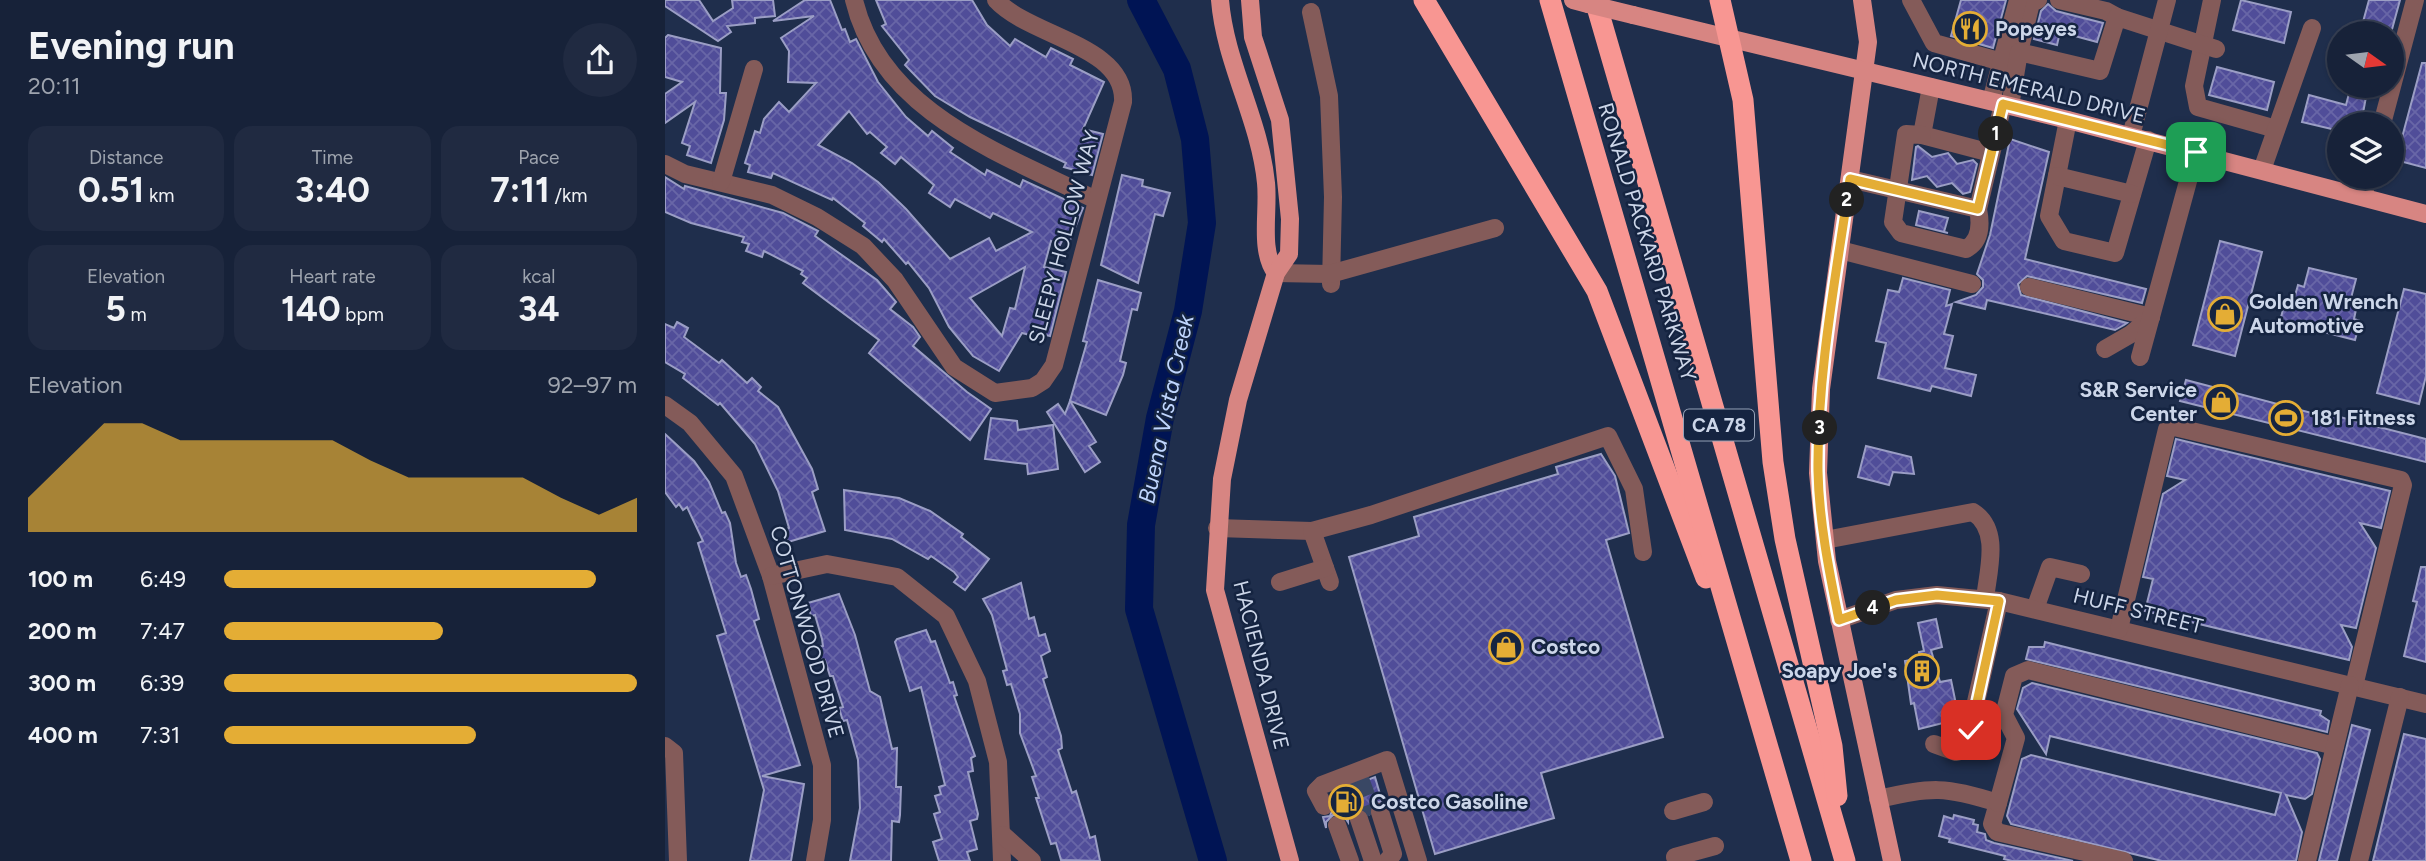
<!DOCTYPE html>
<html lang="en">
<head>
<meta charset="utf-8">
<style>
	body { margin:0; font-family:Figtree,sans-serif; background:#202a41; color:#f1f3f6; height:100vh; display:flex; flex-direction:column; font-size:26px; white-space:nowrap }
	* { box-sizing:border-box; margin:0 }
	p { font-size:23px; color:#9ea4ae }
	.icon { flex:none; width:38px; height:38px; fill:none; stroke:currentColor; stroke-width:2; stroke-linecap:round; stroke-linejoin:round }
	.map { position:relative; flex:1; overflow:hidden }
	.details { display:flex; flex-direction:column; background:#172239; width:665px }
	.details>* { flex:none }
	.needle { width:46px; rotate:104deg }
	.fabs { position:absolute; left:1662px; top:21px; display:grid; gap:14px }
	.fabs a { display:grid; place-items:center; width:77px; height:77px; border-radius:50%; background:#172239; box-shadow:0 2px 5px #0004,0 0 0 2px #363f53; font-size:35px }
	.pin { position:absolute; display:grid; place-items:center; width:60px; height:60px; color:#fff; margin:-30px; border-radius:14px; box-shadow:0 4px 10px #0006 }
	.km { position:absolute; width:35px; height:35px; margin:-18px; border-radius:50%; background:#222; color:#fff; font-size:19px; line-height:35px; text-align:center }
	.round { display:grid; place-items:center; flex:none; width:74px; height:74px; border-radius:37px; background:#202a41 }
	.headline { display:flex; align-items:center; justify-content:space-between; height:119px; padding:0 28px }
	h1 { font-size:38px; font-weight:700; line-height:52px }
	.metrics { display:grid; grid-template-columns:repeat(3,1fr); gap:10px; height:119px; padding:7px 28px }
	.metrics div { display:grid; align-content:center; border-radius:18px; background:#202a41; text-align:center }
	.metrics b { font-size:35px; font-weight:700 }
	.metrics small { font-size:19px; font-weight:400 }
	.metrics p { font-size:19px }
	.chart { height:196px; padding:14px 28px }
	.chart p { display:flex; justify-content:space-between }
	.chart svg { width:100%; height:126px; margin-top:7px; fill:#e4ad35; opacity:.7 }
	ul { padding:0 28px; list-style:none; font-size:23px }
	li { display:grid; grid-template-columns:112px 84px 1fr; align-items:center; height:52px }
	li i { height:18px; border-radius:9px; background:#e4ad35 }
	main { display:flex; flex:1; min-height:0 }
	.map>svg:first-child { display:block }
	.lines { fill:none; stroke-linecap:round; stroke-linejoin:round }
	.river { stroke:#001454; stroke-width:28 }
	.building { fill:url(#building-cross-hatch); stroke:#9b9ec5; stroke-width:2; fill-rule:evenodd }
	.minor-tunnel { stroke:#394764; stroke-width:18; stroke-dasharray:18 9; stroke-linecap:butt }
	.minor { stroke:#845b59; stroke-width:18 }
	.major { stroke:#d78582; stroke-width:18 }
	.highway { stroke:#f89692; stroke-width:21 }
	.major-bridge { stroke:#d78582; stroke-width:18 }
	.route-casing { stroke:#fff; stroke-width:14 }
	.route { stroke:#e4ad35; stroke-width:9 }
	.labels { text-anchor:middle; stroke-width:5; stroke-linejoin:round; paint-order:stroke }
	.shield { fill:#152441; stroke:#95a1b7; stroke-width:2 }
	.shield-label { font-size:19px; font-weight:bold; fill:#ccd6e9 }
	.poi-label { font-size:21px; font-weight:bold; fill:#ccd6e9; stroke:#152441; text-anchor:start }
	.street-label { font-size:21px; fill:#ccd6e9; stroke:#152441 }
	.water-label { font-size:23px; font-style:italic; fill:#c0d6fe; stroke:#152441 }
</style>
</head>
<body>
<main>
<section class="details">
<div class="headline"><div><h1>Evening run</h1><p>20:11</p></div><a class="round"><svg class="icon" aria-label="share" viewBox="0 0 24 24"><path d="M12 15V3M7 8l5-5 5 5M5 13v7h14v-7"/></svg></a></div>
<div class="metrics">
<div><p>Distance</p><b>0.51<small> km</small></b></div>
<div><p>Time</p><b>3:40</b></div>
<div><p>Pace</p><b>7:11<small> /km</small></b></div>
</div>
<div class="metrics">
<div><p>Elevation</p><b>5<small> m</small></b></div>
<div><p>Heart rate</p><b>140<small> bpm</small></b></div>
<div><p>kcal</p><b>34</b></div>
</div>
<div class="chart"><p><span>Elevation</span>92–97 m</p>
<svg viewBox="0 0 160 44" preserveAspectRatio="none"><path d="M0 44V32L10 19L20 6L30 6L40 12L50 12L60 12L70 12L80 12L90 19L100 25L110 25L120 25L130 25L140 32L150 38L160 32V44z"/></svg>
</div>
<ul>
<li><b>100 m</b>6:49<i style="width:90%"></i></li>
<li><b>200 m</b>7:47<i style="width:53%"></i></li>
<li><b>300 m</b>6:39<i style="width:100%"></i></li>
<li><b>400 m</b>7:31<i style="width:61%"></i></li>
</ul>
</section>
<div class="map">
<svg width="1761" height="861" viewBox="0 0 1761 861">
	<defs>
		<pattern id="building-cross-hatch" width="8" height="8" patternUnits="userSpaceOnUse" patternTransform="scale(1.75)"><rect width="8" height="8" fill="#504d99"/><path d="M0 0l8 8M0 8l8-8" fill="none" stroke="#6866a7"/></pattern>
	</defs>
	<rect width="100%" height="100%" fill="#1f2e4c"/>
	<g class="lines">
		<polyline class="river" points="476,0 512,69 530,139 537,223 523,311 495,418 476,525 474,609 548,861"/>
	</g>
	<g class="building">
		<polygon points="0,0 34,0 48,21 68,8 67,0 108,0 110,16 90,18 90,23 62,26 66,32 53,41 0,6"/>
		<path d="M140 0H165L177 30 180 29 185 42 191 39 213 82 241 117 263 136 267 131 288 148 285 152 320 175 322 170 355 187 358 180 418 208 405 240 399 237 395 245 386 241 379 267 401 272 385 336 377 334 376 338 357 333 334 371 308 356 284 327 264 288 243 262 241 264 219 239 217 242 198 226 200 223 168 198 167 200 108 173 106 178 83 172 85 165 80 163 90 131 95 133 99 119 114 102 124 112 151 83 123 82 124 51 116 38 149 16 108 21ZM184 111 202 134 205 132 222 147 216 153 230 164 236 157 269 185 264 193 285 207 290 199 325 218 328 213 367 232 331 251 324 238 285 259 241 209 213 182 187 163 153 145ZM360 267 350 309 345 308 337 336 305 298Z"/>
		<polygon points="211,0 307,0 322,25 345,46 350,39 381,57 386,48 408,59 405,65 439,82 418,129 438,134 427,175 399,167 401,163 305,117 270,96 240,65 244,60 217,26 221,24"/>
		<polygon points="1296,0 1341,0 1328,48 1286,36"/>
		<polygon points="1576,0 1626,12 1619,43 1568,30"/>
		<polygon points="1704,0 1735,0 1726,33 1695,33"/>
		<polygon points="1383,4 1391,11 1438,23 1432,42 1395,32 1392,45 1369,39 1376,11"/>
		<polygon points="3,35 56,48 55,93 61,93 59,120 46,163 22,155 25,146 17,143 30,102 0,123 0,94 17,82 0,77 0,38"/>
		<polygon points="1757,63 1761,63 1761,168 1731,160"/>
		<polygon points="1552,67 1609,82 1602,110 1544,95"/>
		<polygon points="1686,86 1703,86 1696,124 1675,124 1675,131 1637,122 1644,95 1681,105"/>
		<polygon points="1345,139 1384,152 1360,259 1481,289 1477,303 1362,276 1353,284 1356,295 1462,323 1459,325 1450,330 1322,300 1320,309 1291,302 1311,295 1318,287 1318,280 1312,274 1325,235"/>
		<polygon points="1253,146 1267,157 1283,153 1292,164 1308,160 1312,164 1305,192 1298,194 1287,183 1272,187 1262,176 1247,180 1251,147"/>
		<polygon points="457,175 478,180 477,186 505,193 498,216 490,214 473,283 436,265"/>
		<polygon points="0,177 19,189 20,186 118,213 153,231 150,236 212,280 231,302 225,309 248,327 255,337 248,346 302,392 326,409 305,440 204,353 214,340 138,283 142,278 136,274 138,271 99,251 97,257 81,251 84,244 77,242 79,237 26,223 0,212"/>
		<polygon points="1254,211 1283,218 1279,232 1283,233 1251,225"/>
		<polygon points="1555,241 1597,252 1570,356 1528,345"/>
		<polygon points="1644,268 1691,279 1686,298 1693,300 1689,319 1695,321 1690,340 1615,321 1620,302 1628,303 1633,285 1639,287"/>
		<polygon points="1238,278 1285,290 1281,306 1287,304 1279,334 1288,336 1280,368 1311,375 1306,396 1267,386 1265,391 1213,378 1221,343 1211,341 1223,290 1234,292"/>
		<polygon points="433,280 476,293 472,310 467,309 455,361 461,363 458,375 441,415 405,401 422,342 418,341"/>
		<polygon points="1739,289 1761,294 1761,376 1754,404 1712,393"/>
		<polygon points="12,322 23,328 19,337 54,363 57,360 82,383 87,378 96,387 93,391 113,407 147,469 153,489 147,492 160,531 123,542 119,530 124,528 113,491 90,444 55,403 53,405 18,378 20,374 0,362 0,324 9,328"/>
		<polygon points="1521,380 1658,416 1659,413 1761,439 1761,462 1515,401"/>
		<polygon points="405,401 431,442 424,446 435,462 420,472 382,412 393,404 400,414"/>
		<polygon points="326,418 352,421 353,430 388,425 393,469 363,474 362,464 320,459"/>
		<polygon points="0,434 29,461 44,482 57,513 60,512 65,523 71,563 76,577 81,575 86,589 94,619 89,621 135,765 97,776 139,784 126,861 85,861 99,790 52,636 61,633 33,543 38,541 22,507 18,510 14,504 11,507 0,492"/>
		<polygon points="1511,439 1725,491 1716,528 1695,523 1711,548 1691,628 1676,625 1687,647 1684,660 1480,611 1488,579 1478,577 1498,494 1520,480 1502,476"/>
		<polygon points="1201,446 1246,457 1249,474 1228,472 1224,485 1193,477"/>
		<polygon points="936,454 950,476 964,533 941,540 998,737 876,773 889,818 770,854 684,557 754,536 749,517 893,474 891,467"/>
		<polygon points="179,490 234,498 265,511 298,534 296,537 324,559 300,590 289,582 293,577 289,572 266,556 263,559 227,539 180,530"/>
		<polygon points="1756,567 1761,567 1761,662 1739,656 1752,602 1748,601"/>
		<polygon points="356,583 364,619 369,617 374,636 380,634 385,651 376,656 382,677 378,679 396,736 397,748 393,750 407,793 411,791 425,838 430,836 435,861 396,860 391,843 386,844 371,798 374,798 367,777 371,776 355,733 355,714 346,684 342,685 338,671 342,670 327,615 318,599"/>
		<polygon points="174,594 190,635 205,691 215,697 227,749 232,748 231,787 236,787 235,815 234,822 227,821 226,861 185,861 195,808 193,760 182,720 178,721 174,708 178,707 168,676 165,676 160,660 157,661 153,647 158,646 157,639 150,615 146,616 143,603"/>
		<polygon points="1271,619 1277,647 1266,650 1275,682 1286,680 1294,719 1254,729 1249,703 1246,704 1240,661 1255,658 1254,652 1259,651 1253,623"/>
		<polygon points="261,630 266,642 270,641 285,683 288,682 292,695 289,696 310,756 306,758 308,771 303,772 313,814 312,819 305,821 312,849 302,852 305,861 274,861 268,842 277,839 269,814 275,812 270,796 276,794 274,787 280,785 256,687 245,691 230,642 232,639"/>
		<polygon points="1380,642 1656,711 1655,715 1664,721 1662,732 1361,659 1364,647 1379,647"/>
		<polygon points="1367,683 1652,753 1655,759 1647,794 1640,799 1621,795 1637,832 1631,861 1497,861 1346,824 1342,816 1357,759 1366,755 1610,815 1616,793 1385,736 1381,754 1352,709 1358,688"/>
		<polygon points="1687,725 1705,730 1672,861 1654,861"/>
		<polygon points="1739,734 1761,739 1761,861 1708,861"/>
		<polygon points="710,777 717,801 707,804 704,814 697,808 690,808 683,816 683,822 679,816 668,815 661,822 661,828 658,817 665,816 670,802 676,800 673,791"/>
		<polygon points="1289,815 1309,820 1308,824 1313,825 1312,832 1320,834 1321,840 1329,843 1408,861 1347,861 1339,859 1340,856 1284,842 1285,839 1274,836 1279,816 1288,819"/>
	</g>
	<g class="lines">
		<g class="minor-tunnel">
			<polyline points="695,779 708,814"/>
			<polyline points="681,783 694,819"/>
		</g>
		<g class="minor">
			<path d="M189 0C216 113 338 154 431 200"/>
			<polyline points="1246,0 1269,43 1337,62"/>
			<polyline points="1394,0 1441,11 1452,17"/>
			<polyline points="1547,0 1529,86 1533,107 1611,129"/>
			<polyline points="646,12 664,96 668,197 666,284"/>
			<polyline points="1354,52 1366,3 1373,0"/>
			<polyline points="1266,87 1257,135 1326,153"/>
			<polyline points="1326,101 1353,0"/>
			<polyline points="1345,106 1354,52 1435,71 1452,17 1551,49"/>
			<polyline points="1403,120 1384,216 1399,241 1450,253 1483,140"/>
			<polyline points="1717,124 1750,0"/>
			<path d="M1257 135 1241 134 1228 222 1236 233 1301 249C1316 241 1316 224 1313 209"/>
			<polyline points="1466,136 1502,0"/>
			<path d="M0 164 20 174 107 195 152 217 198 246 230 280 289 367 330 393 367 388 378 381 389 365 458 102C461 45 365 37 331 0"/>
			<polyline points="1597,170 1647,28"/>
			<polyline points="1392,176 1467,194"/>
			<polyline points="1185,179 1313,209 1338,104"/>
			<polyline points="56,182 89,69"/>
			<polyline points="1698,197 1703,177"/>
			<polyline points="1175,250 1307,284"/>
			<polyline points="611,273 665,274 830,228"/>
			<polyline points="1364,287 1486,317"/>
			<polyline points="1440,349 1466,334 1486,317"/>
			<polyline points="1475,357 1531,152"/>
			<polyline points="0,405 25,423 69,476 106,576 157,765 157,820 150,861"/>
			<polyline points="552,528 647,531 706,515 943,436 969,489 978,552"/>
			<polyline points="647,531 665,582"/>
			<path d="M1160 540 1308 512C1336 530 1323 570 1320 599"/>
			<polyline points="106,576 162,564 232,577 281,616 312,681 333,762 337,861"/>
			<polyline points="615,582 660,568"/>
			<polyline points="1370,609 1385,567 1416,574"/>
			<polyline points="1174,620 1231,600 1272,595 1334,601 1761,704"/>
			<polyline points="1454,629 1502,429 1505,426 1736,480 1738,485 1689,686"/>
			<polyline points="1269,744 1291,752 1300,750 1334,601"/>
			<polyline points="0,746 9,753 13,861"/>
			<path d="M1213 799C1269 787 1278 786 1333 803L1327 824 1332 832 1459 861"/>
			<polyline points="1333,803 1351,738 1339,715 1349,676 1363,670 1670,746"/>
			<polyline points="659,806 651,791 657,785 722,760 753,861"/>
			<polyline points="1008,811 1039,802"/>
			<polyline points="715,812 728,854 722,861"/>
			<polyline points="694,819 708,861"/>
			<polyline points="672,825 685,861"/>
			<polyline points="338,835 367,861"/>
			<polyline points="1010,857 1050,846"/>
			<polyline points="1642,861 1685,685"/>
			<polyline points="1694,861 1735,697"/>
		</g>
		<g class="major">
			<path d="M555 0C560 63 595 120 601 183 604 211 594 251 611 273"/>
			<polyline points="585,0 588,37 615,120 625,219 624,254 611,273 573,400 557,479 550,590 625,861"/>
			<polyline points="908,0 923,4"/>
			<polyline points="1197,0 1203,42 1156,389 1153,473 1162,561 1227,861"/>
			<polyline points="968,15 1403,120 1761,214"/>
		</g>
		<g class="highway">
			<polyline points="759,0 932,291 1041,578"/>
			<polyline points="885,0 1136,861"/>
			<polyline points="930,0 1180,861"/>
			<polyline points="1055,0 1078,100 1108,462 1120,539 1167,746 1172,796"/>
		</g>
		<polyline class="major-bridge" points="923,4 968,15"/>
	</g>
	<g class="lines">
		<g class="route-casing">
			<path id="route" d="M1306 730 1334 601 1272 595 1231 600 1174 620C1164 571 1154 521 1153 471 1152 374 1171 276 1185 179L1313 209 1338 104 1531 152"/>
		</g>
		<use href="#route" class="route"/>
	</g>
	<defs>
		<g id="restaurant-ring" transform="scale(1.75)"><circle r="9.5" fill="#152441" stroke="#e4ad35" stroke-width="1.5"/><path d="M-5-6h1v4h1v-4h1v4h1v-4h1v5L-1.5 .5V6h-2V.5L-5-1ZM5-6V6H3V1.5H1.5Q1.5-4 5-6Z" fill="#e4ad35"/></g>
		<g id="shop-ring" transform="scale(1.75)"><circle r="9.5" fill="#152441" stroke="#e4ad35" stroke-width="1.5"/><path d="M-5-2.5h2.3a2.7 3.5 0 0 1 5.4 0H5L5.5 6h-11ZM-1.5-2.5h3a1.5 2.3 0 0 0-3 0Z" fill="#e4ad35"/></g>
		<g id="stadium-ring" transform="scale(1.75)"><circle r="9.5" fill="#152441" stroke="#e4ad35" stroke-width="1.5"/><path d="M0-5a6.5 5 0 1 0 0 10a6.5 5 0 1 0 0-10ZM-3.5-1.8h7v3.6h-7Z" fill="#e4ad35"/></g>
		<g id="building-ring" transform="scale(1.75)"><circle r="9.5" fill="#152441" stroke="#e4ad35" stroke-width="1.5"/><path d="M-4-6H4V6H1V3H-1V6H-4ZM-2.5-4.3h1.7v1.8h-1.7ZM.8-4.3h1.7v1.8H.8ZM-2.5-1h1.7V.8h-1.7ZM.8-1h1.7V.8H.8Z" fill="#e4ad35"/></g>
		<g id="fuel-ring" transform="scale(1.75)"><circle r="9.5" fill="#152441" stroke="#e4ad35" stroke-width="1.5"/><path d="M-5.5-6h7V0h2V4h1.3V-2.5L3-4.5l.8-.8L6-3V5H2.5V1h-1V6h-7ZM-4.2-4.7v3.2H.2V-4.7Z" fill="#e4ad35"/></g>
	</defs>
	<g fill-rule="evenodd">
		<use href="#restaurant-ring" x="1305" y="29"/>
		<use href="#shop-ring" x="1560" y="314"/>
		<use href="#shop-ring" x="1556" y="402"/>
		<use href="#stadium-ring" x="1621" y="418"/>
		<use href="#shop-ring" x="841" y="647"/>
		<use href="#building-ring" x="1257" y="671"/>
		<use href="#fuel-ring" x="681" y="802"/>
	</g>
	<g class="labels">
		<rect class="shield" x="1019" y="409.5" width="70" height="31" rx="5"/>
		<g class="shield-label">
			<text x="1054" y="432">CA 78</text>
		</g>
		<g class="poi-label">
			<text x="1330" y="36">Popeyes</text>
			<text x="1584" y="309">Golden Wrench<tspan x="1584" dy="24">Automotive</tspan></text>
			<text x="1532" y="397" text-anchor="end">S&amp;R Service<tspan x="1532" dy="24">Center</tspan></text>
			<text x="1646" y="425">181 Fitness</text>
			<text x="866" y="654">Costco</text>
			<text x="1232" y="678" text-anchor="end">Soapy Joe's</text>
			<text x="706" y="809">Costco Gasoline</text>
		</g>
		<g class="street-label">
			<text transform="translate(1364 88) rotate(14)" y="7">NORTH EMERALD DRIVE</text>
			<text transform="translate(399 237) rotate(-75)" y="7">SLEEPY HOLLOW WAY</text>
			<text transform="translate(982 242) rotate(73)" y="7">RONALD PACKARD PARKWAY</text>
			<text transform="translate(1473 611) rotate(14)" y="7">HUFF STREET</text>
			<text transform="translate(142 632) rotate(74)" y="7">COTTONWOOD DRIVE</text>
			<text transform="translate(596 665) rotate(76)" y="7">HACIENDA DRIVE</text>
		</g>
		<g class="water-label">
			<text transform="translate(501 409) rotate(-78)" y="8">Buena Vista Creek</text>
		</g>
	</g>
</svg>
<div class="fabs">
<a><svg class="needle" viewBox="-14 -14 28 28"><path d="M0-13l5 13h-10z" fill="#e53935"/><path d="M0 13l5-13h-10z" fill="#9ea4ae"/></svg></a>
<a><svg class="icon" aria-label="layers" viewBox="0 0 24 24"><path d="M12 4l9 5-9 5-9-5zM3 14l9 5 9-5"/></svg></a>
</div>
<div class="pin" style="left:1531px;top:152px;background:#1e9e55"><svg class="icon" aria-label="arrive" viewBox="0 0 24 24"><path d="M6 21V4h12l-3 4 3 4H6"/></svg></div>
<div class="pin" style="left:1306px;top:730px;background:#d93025"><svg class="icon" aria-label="check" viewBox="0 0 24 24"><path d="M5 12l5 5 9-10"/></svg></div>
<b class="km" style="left:1331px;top:134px">1</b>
<b class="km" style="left:1182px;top:200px">2</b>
<b class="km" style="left:1155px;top:428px">3</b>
<b class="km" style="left:1208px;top:608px">4</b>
</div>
</main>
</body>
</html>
